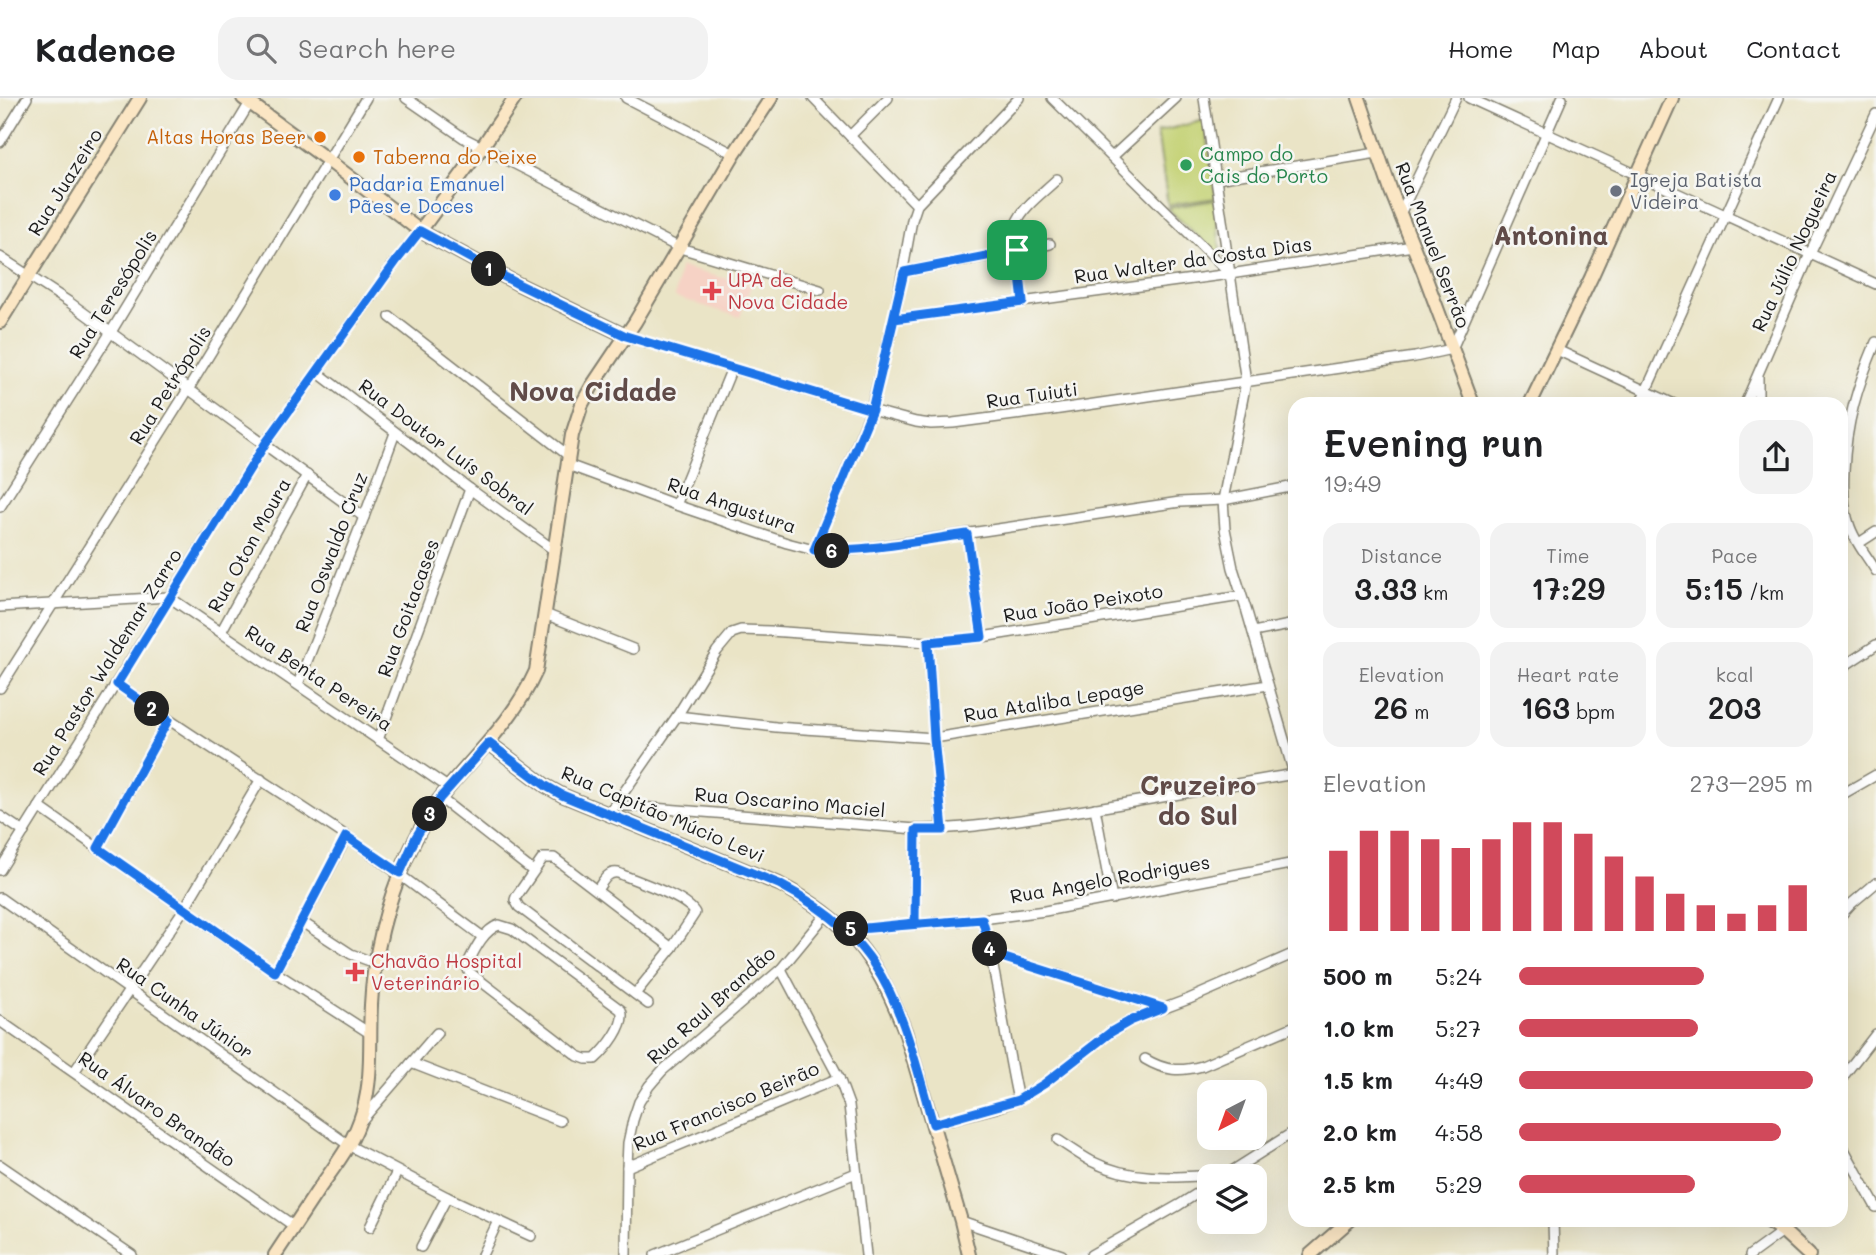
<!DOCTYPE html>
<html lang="en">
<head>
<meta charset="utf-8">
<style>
	body { margin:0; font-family:Mali,sans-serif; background:#f2f2f2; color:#202124; height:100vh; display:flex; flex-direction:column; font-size:26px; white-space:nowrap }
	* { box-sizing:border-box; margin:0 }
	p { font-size:23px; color:#757577 }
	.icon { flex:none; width:38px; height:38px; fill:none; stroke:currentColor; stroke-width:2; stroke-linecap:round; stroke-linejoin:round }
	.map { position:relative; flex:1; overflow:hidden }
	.side { position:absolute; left:1288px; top:299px; width:560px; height:830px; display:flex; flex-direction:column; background:#fff; border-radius:21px; box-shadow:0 7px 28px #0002 }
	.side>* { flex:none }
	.needle { width:46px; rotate:221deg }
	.controls { position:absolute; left:1197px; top:982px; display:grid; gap:14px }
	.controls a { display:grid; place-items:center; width:70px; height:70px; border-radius:14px; background:#fff; box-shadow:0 7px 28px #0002; font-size:35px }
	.pin { position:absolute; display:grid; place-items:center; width:60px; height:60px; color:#fff; margin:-30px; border-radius:14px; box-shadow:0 4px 10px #0006 }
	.km { position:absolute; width:35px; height:35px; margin:-18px; border-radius:50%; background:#222; color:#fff; font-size:19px; line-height:35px; text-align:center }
	.round { display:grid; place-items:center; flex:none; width:74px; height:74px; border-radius:21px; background:#f2f2f2 }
	.summary { display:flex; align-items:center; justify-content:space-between; height:119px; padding:0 35px }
	h1 { font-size:38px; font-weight:600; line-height:52px }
	.figures { display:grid; grid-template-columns:repeat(3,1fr); gap:10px; height:119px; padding:7px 35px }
	.figures div { display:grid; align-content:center; border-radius:18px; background:#f2f2f2; text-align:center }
	.figures b { font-size:30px; font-weight:600 }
	.figures small { font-size:19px; font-weight:400 }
	.figures p { font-size:19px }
	.chart { height:196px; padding:14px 35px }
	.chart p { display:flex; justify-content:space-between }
	.chart svg { width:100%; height:126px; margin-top:7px; stroke:#d1495b; stroke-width:6 }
	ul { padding:0 35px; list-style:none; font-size:23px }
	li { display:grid; grid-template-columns:112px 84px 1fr; align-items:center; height:52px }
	li i { height:18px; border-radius:9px; background:#d1495b }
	header { display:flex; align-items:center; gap:42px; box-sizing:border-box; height:98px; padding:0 35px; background:#fff; border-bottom:2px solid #e0e0e0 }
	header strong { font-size:33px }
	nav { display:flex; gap:38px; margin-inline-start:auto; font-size:24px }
	.search { width:490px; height:63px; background:#f2f2f2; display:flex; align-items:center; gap:18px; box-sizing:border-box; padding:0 24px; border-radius:21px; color:#757577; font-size:26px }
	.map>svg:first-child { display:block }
	.built { fill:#f6d2c5 }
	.green { fill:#c4d274; stroke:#707748; stroke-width:2 }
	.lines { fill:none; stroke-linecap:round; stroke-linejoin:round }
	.street-casing { stroke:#838071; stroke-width:12 }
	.secondary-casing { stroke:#838071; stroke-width:16 }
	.street { stroke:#fff; stroke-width:9 }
	.secondary { stroke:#fbe6c4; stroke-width:12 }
	.route-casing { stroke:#fff; stroke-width:14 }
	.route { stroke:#1a73e8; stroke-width:9 }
	.food-dot { fill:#e8710a; stroke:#f6f6f2; stroke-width:2.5 }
	.leisure-dot { fill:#2e9e5b; stroke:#f6f6f2; stroke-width:2.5 }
	.worship-dot { fill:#6b7280; stroke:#f6f6f2; stroke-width:2.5 }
	.shop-dot { fill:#3f7fe0; stroke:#f6f6f2; stroke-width:2.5 }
	.health-dot { fill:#e0444e; stroke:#f6f6f2; stroke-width:2.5 }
	.labels { text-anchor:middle; stroke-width:5; stroke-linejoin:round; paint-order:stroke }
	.food-label { font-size:19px; fill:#c56008; stroke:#f6f6f2; text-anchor:end }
	.leisure-label { font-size:19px; fill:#27864d; stroke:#f6f6f2; text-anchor:start }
	.worship-label { font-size:19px; fill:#5b616d; stroke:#f6f6f2; text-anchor:start }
	.street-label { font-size:19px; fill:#1c1c1c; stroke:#f6f6f2 }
	.shop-label { font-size:19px; fill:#366cbe; stroke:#f6f6f2; text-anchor:start }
	.health-label { font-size:19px; fill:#be3a42; stroke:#f6f6f2; text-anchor:start }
	.district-label { font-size:26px; font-weight:bold; fill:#604b48; stroke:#f6f6f2 }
</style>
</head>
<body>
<header>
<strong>Kadence</strong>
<div class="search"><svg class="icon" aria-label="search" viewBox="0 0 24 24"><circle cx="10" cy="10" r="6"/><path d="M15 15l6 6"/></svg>Search here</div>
<nav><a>Home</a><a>Map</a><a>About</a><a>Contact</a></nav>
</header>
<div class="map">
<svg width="1876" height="1157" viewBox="0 0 1876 1157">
	<rect width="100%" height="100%" fill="#f6f6f2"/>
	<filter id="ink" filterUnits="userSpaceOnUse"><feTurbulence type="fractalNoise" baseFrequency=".0143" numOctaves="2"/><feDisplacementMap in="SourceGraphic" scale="14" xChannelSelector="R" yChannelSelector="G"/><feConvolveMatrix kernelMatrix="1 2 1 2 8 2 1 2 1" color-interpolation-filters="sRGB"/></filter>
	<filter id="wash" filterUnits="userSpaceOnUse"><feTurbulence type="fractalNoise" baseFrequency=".00686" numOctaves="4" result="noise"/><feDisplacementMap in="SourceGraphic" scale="28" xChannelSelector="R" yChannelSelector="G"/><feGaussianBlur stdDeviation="1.57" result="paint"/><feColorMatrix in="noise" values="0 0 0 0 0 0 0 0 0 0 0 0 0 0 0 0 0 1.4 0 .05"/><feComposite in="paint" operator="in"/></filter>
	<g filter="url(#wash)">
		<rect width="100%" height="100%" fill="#eae4c6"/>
		<polygon class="built" points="680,169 751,187 740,219 675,199"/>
		<g class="green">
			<polygon points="1205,22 1216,100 1168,107 1157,34"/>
			<polygon points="1215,102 1221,160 1167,110"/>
		</g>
	</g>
	<g filter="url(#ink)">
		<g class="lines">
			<g class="street-casing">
				<g id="street">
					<polyline points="406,0 464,40 680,150 820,192"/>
					<polyline points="626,0 734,56"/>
					<polyline points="813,0 917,107"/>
					<polyline points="1052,0 1230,176"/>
					<polyline points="1204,0 1246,284 1223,402 1225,431 1233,470 1247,514 1295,679"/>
					<polyline points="1469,0 1876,186"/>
					<polyline points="850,38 888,0"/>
					<polyline points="0,44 27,0"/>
					<polyline points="1112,59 1176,0"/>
					<polyline points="1216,81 1377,55"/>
					<polyline points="1401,114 1456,0"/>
					<polyline points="0,159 69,204 364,419"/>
					<polyline points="904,174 1050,146"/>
					<path d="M1023 204C1022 190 1012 135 1016 126 1023 108 1044 94 1057 81"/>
					<polyline points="390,219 569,358"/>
					<polyline points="894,221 1230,176 1413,148"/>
					<polyline points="626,238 871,312 916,324 931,326 953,325 1053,312 1415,259 1452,251 1562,0"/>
					<path d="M1876 244C1857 289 1846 324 1844 373 1843 391 1843 409 1849 426 1854 443 1867 458 1876 473"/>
					<polyline points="1557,252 1674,306"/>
					<polyline points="317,274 470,391 554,452"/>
					<polyline points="1640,306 1779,0"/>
					<polyline points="1745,306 1810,156 1876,16"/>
					<polyline points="1758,306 1758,279"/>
					<polyline points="568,367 676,407 787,445 814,452 843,453 868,450 1180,404 1223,402 1295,388"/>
					<polyline points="676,407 732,270"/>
					<polyline points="0,409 111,234 251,3"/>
					<polyline points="967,436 982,539"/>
					<polyline points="1859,445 1876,434"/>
					<polyline points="814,452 871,312 894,221 912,122 917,107 1019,0"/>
					<polyline points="0,509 169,499 449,690"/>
					<polyline points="545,516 633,551"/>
					<polyline points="221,534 307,377"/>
					<polyline points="1253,534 1295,526"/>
					<polyline points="928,544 934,640 943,732"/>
					<polyline points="1841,570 1876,547"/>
					<path d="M117 586C193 640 272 688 349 740 395 772 438 806 483 839"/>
					<polyline points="298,586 364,419 395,335"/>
					<polyline points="0,590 189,290 366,0"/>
					<polyline points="677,618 776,629 934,640 1268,587"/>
					<polyline points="378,642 470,391"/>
					<polyline points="1841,697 1876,677"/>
					<polyline points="440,700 533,773"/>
					<path d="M615 707 916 731C967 732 1016 722 1066 715 1142 703 1218 689 1294 676"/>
					<polyline points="39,709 275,874 371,936"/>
					<polyline points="1095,710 1112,801"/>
					<polyline points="608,717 677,618 717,553 732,535 741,532 770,533 928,544 982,539 1241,498"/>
					<polyline points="0,718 24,734"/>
					<polyline points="98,750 168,622"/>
					<polyline points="0,772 265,346 397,162 420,133"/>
					<path d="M597 792C603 784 607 773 618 775 636 783 687 799 695 815L672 850 635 896"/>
					<polyline points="0,800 350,1048 447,1099 531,1138"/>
					<polyline points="1841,817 1851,806 1876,785"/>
					<path d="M982 821C998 880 1005 942 1018 1002"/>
					<polyline points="302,824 351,856 375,865"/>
					<polyline points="915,825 916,731"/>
					<path d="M499 827 512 831 621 912C627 926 606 951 595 961H586L578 958 469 874 467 868 468 865C475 851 484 832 499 827Z"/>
					<polyline points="846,832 982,821 1045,813 1295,765"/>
					<polyline points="992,856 1163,910"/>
					<polyline points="781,871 839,980 849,1007 866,1157"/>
					<polyline points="275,874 347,738"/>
					<polyline points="648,906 519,809 515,802 516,799 543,760 554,760 672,850"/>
					<polyline points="0,923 294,1128"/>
					<path d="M1145 961C1165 973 1180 974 1202 968L1295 928"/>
					<polyline points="411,965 560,1023"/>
					<polyline points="74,974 184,811 261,681"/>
					<polyline points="1841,981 1876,936"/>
					<polyline points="362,1022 437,935"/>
					<polyline points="933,1026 996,1010 1018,1002 1044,986 1111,934 1130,923 1189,901 1295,855"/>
					<path d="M1058 1042C1069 1049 1080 1057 1091 1063 1134 1085 1181 1079 1227 1076"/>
					<polyline points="1841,1046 1876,1109"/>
					<polyline points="0,1067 132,1157"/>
					<polyline points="627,1069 839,980"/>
					<polyline points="1224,1078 1295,1033"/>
					<polyline points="1553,1122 1554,1157"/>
					<polyline points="961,1123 1062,1157"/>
					<polyline points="370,1129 397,1074"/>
					<polyline points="421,1149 447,1099"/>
					<polyline points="482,1157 498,1123"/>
					<polyline points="626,1157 627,1069 628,1045 633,1022 639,1004 649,988 662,973 781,871 827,815"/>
					<polyline points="655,1157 856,1075"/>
					<polyline points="1091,1157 1179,1107 1209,1088"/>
					<polyline points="1750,1157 1783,1133"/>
				</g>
			</g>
			<g class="secondary-casing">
				<g id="secondary">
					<polyline points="243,0 329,63 420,133 518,186 626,238"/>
					<polyline points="1359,0 1391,93 1422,170 1473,306"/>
					<polyline points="420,133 482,49 515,0"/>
					<polyline points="0,224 140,0"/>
					<polyline points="1530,306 1591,180 1672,0"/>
					<path d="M489 645 546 688 562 697 779 786C850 823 877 860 905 933L961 1123 969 1157"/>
					<polyline points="1766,1122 1783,1133 1809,1157"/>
					<path d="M275 1157C289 1136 302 1116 316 1095 336 1066 353 1047 363 1013 373 979 369 942 371 907 373 859 387 803 407 759 416 739 427 716 441 699 475 656 513 624 536 573L572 337 582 306 592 288 635 224 734 56 771 0"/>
					<polyline points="1310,1157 1350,1122"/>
				</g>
			</g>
			<use href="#street" class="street"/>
			<use href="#secondary" class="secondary"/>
		</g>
	</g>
	<g class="lines" filter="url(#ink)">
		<g class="route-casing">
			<path id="route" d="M1017 152 904 174 872 312 626 238 518 186 420 133 397 162 265 346 117 586 168 622 98 750 275 874 346 738 400 775 416 739 440 700 489 645 546 688 562 697 779 786C804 799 825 813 846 832L982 821 992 856 1163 910 1130 923 1111 934 1044 986 1018 1002 933 1026C917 972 905 912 873 865 865 853 855 842 846 832L915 825 916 732H943L934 640 928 544 982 539 967 436C917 443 866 454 814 452L872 312 894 221 1023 204 1017 152"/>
		</g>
		<use href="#route" class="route"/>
	</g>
	<g class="food-dot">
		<circle cx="320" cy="39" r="7"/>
		<circle cx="359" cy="59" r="7"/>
	</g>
	<circle class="leisure-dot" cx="1186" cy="67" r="7"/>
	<circle class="worship-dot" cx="1616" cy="93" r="7"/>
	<circle class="shop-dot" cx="335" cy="97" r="7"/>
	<g class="health-dot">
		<path d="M708.5 182.5h7v7h7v7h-7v7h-7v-7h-7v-7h7z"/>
		<path d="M351.5 863.5h7v7h7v7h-7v7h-7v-7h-7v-7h7z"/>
	</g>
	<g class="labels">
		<g class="food-label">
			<text x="306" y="46">Altas Horas Beer</text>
			<text x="373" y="66" text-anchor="start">Taberna do Peixe</text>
		</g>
		<g class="leisure-label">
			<text x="1200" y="63">Campo do<tspan x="1200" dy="22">Cais do Porto</tspan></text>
		</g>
		<g class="worship-label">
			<text x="1630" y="89">Igreja Batista<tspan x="1630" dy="22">Videira</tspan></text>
		</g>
		<g class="street-label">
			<text transform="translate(65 84) rotate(-58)" y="7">Rua Juazeiro</text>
			<text transform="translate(1433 147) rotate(69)" y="7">Rua Manuel Serrão</text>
			<text transform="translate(1794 153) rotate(-65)" y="7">Rua Júlio Nogueira</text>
			<text transform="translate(1193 162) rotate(-8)" y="7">Rua Walter da Costa Dias</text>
			<text transform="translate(113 196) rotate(-58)" y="7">Rua Teresópolis</text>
			<text transform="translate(170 287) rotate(-58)" y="7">Rua Petrópolis</text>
			<text transform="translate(1032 297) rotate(-8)" y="7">Rua Tuiuti</text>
			<text transform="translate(446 349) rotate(37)" y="7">Rua Doutor Luís Sobral</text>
			<text transform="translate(732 407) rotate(19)" y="7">Rua Angustura</text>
			<text transform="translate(249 447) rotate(-61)" y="7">Rua Oton Moura</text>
			<text transform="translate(331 454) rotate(-69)" y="7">Rua Oswaldo Cruz</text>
			<text transform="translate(1083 505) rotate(-9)" y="7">Rua João Peixoto</text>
			<text transform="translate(408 510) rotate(-70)" y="7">Rua Goitacases</text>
			<text transform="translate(107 564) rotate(-58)" y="7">Rua Pastor Waldemar Zarro</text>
			<text transform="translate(319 580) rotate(34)" y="7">Rua Benta Pereira</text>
			<text transform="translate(1054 603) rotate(-9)" y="7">Rua Ataliba Lepage</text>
			<text transform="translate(790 704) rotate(5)" y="7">Rua Oscarino Maciel</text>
			<text transform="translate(663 716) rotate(23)" y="7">Rua Capitão Múcio Levi</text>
			<text transform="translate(1110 781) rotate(-10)" y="7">Rua Angelo Rodrigues</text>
			<text transform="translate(711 907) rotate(-42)" y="7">Rua Raul Brandão</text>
			<text transform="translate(185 910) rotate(35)" y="7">Rua Cunha Júnior</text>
			<text transform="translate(726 1008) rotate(-23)" y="7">Rua Francisco Beirão</text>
			<text transform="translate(157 1011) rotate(35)" y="7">Rua Álvaro Brandão</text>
		</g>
		<g class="shop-label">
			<text x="349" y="93">Padaria Emanuel<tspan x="349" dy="22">Pães e Doces</tspan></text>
		</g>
		<g class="health-label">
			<text x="728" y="189">UPA de<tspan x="728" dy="22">Nova Cidade</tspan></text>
			<text x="371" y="870">Chavão Hospital<tspan x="371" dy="22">Veterinário</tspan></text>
		</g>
		<g class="district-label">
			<text x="1551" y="147">Antonina</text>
			<text x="593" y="303">Nova Cidade</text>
			<text x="1198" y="697">Cruzeiro<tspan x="1198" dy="30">do Sul</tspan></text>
		</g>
	</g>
</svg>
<div class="controls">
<a><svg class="needle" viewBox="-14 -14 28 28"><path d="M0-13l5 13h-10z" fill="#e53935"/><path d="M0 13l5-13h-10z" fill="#757577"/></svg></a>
<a><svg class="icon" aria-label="layers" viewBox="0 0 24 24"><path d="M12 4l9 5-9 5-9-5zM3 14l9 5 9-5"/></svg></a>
</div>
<div class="pin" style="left:1017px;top:152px;background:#1e9e55"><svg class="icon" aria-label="arrive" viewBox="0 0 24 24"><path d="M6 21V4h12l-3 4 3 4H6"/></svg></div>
<b class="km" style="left:489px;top:171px">1</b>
<b class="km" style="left:152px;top:611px">2</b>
<b class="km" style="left:430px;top:716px">3</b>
<b class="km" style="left:990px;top:851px">4</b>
<b class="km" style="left:851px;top:831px">5</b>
<b class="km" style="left:832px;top:453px">6</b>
<section class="side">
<div class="summary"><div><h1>Evening run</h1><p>19:49</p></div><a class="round"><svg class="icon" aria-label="share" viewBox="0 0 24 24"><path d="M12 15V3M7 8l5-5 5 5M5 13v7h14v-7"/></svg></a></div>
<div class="figures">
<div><p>Distance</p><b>3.33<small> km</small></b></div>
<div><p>Time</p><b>17:29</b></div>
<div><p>Pace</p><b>5:15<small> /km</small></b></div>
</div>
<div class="figures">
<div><p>Elevation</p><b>26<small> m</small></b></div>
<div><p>Heart rate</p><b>163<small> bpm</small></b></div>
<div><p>kcal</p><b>203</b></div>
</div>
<div class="chart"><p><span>Elevation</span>273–295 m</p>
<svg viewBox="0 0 160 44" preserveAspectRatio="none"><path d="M5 44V16M15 44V9M25 44V9M35 44V12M45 44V15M55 44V12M65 44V6M75 44V6M85 44V10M95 44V18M105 44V25M115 44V31M125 44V35M135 44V38M145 44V35M155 44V28"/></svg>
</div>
<ul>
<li><b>500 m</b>5:24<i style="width:63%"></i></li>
<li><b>1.0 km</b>5:27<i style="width:61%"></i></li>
<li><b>1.5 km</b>4:49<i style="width:100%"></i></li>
<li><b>2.0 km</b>4:58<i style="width:89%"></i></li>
<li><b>2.5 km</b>5:29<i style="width:60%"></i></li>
</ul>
</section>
</div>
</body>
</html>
